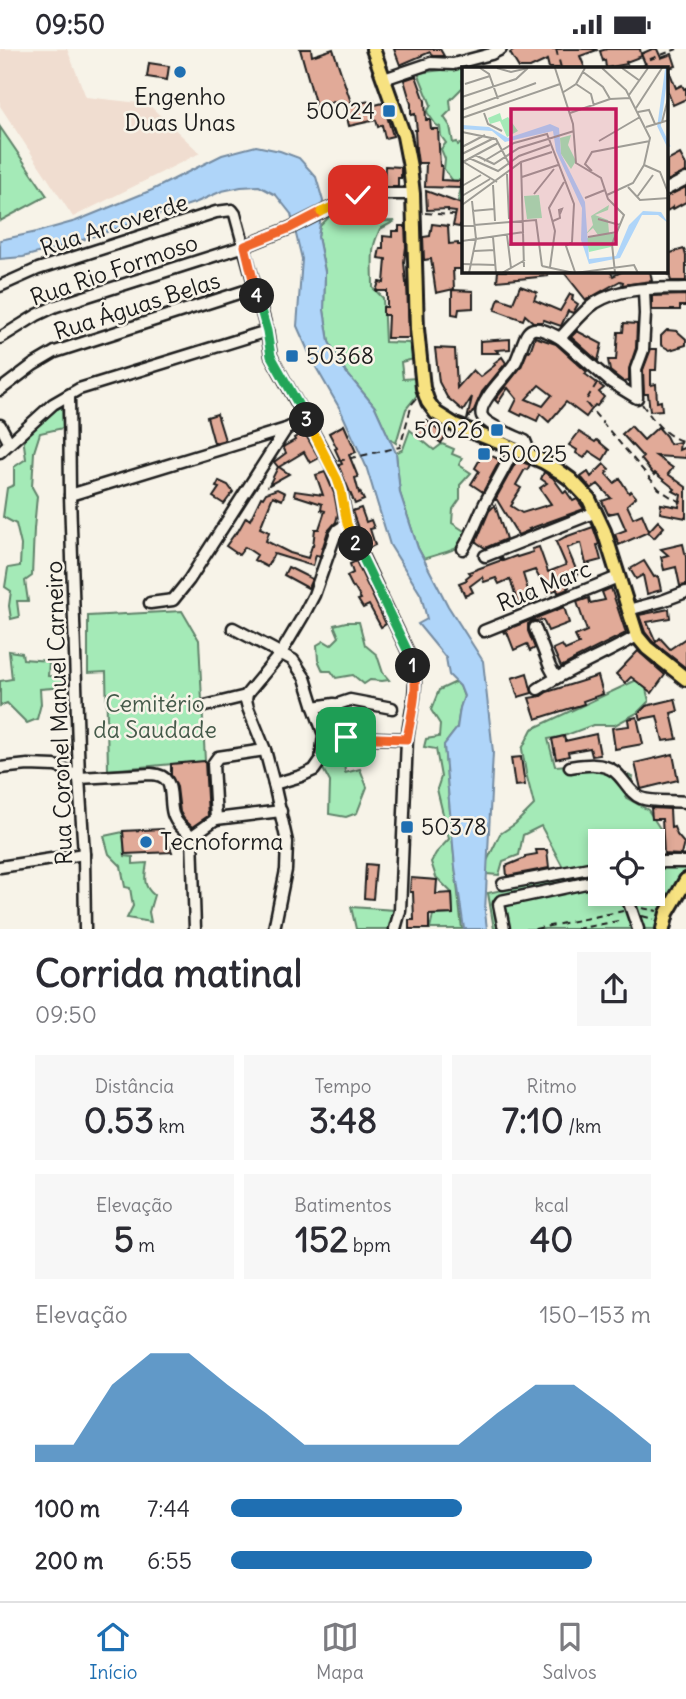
<!DOCTYPE html>
<html lang="pt">
<head>
<meta charset="utf-8">
<style>
	body { margin:0; font-family:Delius,sans-serif; background:#f7f7f7; color:#2b2b33; height:100vh; display:flex; flex-direction:column; font-size:26px; white-space:nowrap }
	* { box-sizing:border-box; margin:0 }
	p { font-size:23px; color:#7c7c81 }
	.icon { flex:none; width:38px; height:38px; fill:none; stroke:currentColor; stroke-width:2; stroke-linecap:round; stroke-linejoin:round }
	.map { position:relative; height:880px; overflow:hidden }
	.side { display:flex; flex-direction:column; background:#fff; flex:1 }
	.side>* { flex:none }
	.controls { position:absolute; left:588px; top:780px; display:grid; gap:14px }
	.controls a { display:grid; place-items:center; width:77px; height:77px; border-radius:0px; background:#fff; box-shadow:0 4px 10px #0003; font-size:35px }
	.pin { position:absolute; display:grid; place-items:center; width:60px; height:60px; color:#fff; margin:-30px; border-radius:14px; box-shadow:0 4px 10px #0006 }
	.km { position:absolute; width:35px; height:35px; margin:-18px; border-radius:50%; background:#222; color:#fff; font-size:19px; line-height:35px; text-align:center }
	.round { display:grid; place-items:center; flex:none; width:74px; height:74px; border-radius:0px; background:#f7f7f7 }
	.head { display:flex; align-items:center; justify-content:space-between; height:119px; padding:0 35px }
	h1 { font-size:38px; font-weight:800; line-height:52px }
	.stats { display:grid; grid-template-columns:repeat(3,1fr); gap:10px; height:119px; padding:7px 35px }
	.stats div { display:grid; align-content:center; border-radius:0px; background:#f7f7f7; text-align:center }
	.stats b { font-size:35px; font-weight:800 }
	.stats small { font-size:19px; font-weight:400 }
	.stats p { font-size:19px }
	.chart { height:196px; padding:14px 35px }
	.chart p { display:flex; justify-content:space-between }
	.chart svg { width:100%; height:126px; margin-top:7px; fill:#1f6fb2; opacity:.7 }
	ul { padding:0 35px; list-style:none; font-size:23px }
	li { display:grid; grid-template-columns:112px 84px 1fr; align-items:center; height:52px }
	li i { height:18px; border-radius:9px; background:#1f6fb2 }
	.status { display:flex; justify-content:space-between; align-items:center; height:49px; padding:0 35px; background:#fff; direction:ltr }
	.status svg { height:19px; fill:currentColor }
	.menu { display:flex; justify-content:space-around; align-items:center; height:98px; border-top:2px solid #e1e1e2; background:#fff; font-size:19px; color:#7c7c81 }
	.menu a { display:grid; justify-items:center; gap:4px }
	.menu .current { color:#1f6fb2 }
	.map>svg:first-child { display:block }
	.built { fill:#f0ddd0 }
	.green { fill:#a4eab7; stroke:#60836a; stroke-width:2 }
	.water { fill:#afd5f9; stroke:#748ba1; stroke-width:2 }
	.building { fill:#e1aa98; stroke:#1c1c1c; stroke-width:2; fill-rule:evenodd }
	.lines { fill:none; stroke-linecap:round; stroke-linejoin:round }
	.minor-casing { stroke:#1c1c1c; stroke-width:15 }
	.major-casing { stroke:#1c1c1c; stroke-width:18 }
	.path { stroke:#1c1c1c; stroke-width:2; stroke-dasharray:7 5; stroke-linecap:butt }
	.minor { stroke:#f7f3e8; stroke-width:10 }
	.major { stroke:#f7e281; stroke-width:12 }
	.split-1-casing { stroke:#fff; stroke-width:14 }
	.split-2-casing { stroke:#fff; stroke-width:14 }
	.split-3-casing { stroke:#fff; stroke-width:14 }
	.split-4-casing { stroke:#fff; stroke-width:14 }
	.split-5-casing { stroke:#fff; stroke-width:14 }
	.split-6-casing { stroke:#fff; stroke-width:14 }
	.split-1 { stroke:#f0652b; stroke-width:9 }
	.split-2 { stroke:#22a559; stroke-width:9 }
	.split-3 { stroke:#f5b400; stroke-width:9 }
	.split-4 { stroke:#22a559; stroke-width:9 }
	.split-5 { stroke:#f0652b; stroke-width:9 }
	.split-6 { stroke:#f5b400; stroke-width:9 }
	.poi-dot { fill:#1f6fb2; stroke:#f7f3e8; stroke-width:2.5 }
	.labels { text-anchor:middle; stroke-width:5; stroke-linejoin:round; paint-order:stroke }
	.poi-label { font-size:23px; fill:#1c1c1c; stroke:#f7f3e8; text-anchor:start }
	.street-label { font-size:23px; fill:#1c1c1c; stroke:#f7f3e8 }
	.park-label { font-size:23px; fill:#455a4a; stroke:#f7f3e8 }
	.inset-river { fill:none; stroke:#afd5f9; stroke-width:3.5 }
	.inset-road { fill:none; stroke:#9f9d96; stroke-width:2 }
	.view { fill:#c2185b; fill-opacity:0.15; stroke:#c2185b; stroke-width:3.5 }
	.inset-edge { fill:none; stroke:#1c1c1c; stroke-width:3.5 }
</style>
</head>
<body>
<div class="status"><b>09:50</b><svg viewBox="0 0 49 12"><path d="M0 12V9h3v3zM5 12V6h3v6zM10 12V3h3v9zM15 12V0h3v12zM26 1h20v11H26zM47 4h2v5h-2z"/></svg></div>
<div class="map">
<svg width="686" height="880" viewBox="0 0 686 880">
	<rect width="100%" height="100%" fill="#f7f3e8"/>
	<filter id="ink" filterUnits="userSpaceOnUse"><feTurbulence type="fractalNoise" baseFrequency=".0143" numOctaves="2"/><feDisplacementMap in="SourceGraphic" scale="14" xChannelSelector="R" yChannelSelector="G"/><feConvolveMatrix kernelMatrix="1 2 1 2 8 2 1 2 1" color-interpolation-filters="sRGB"/></filter>
	<g filter="url(#ink)">
		<polygon class="built" points="0,0 67,0 86,48 148,55 200,104 73,168 0,57"/>
		<g class="green">
			<polygon points="450,20 462,20 463,38 450,51 451,61 444,68 450,77 453,94 457,93 458,96 464,94 464,154 458,152 463,131 453,132 444,120 445,110 441,100 446,94 441,87 440,78 436,76 427,63 431,56 418,24"/>
			<polygon points="0,78 47,147 0,172"/>
			<path d="M337 160 354 173 395 172 380 180C377 187 373 195 373 203 372 214 373 227 373 239L383 249 385 293 409 294 414 310 401 313 403 330 416 329 423 339 406 360 396 394 389 389 375 358 345 322 329 293 324 261 325 222 318 188 320 177Z"/>
			<polygon points="62,358 63,379 40,384 34,403 32,438 37,447 34,480 32,527 25,532 28,552 17,552 19,568 11,570 9,557 11,542 5,538 8,519 20,517 21,496 16,475 3,468 7,439 14,436 14,418 26,410 23,388 54,361"/>
			<path d="M410 381 434 401 442 395 454 400 452 405 462 409 459 416 471 424 460 436V450L453 460 452 474 469 485C469 486 464 494 463 495 455 503 435 505 424 510L418 499 400 444 396 404 403 400Z"/>
			<polygon points="182,562 199,591 205,712 108,721 106,623 88,624 88,567"/>
			<polygon points="346,573 359,573 365,596 377,606 383,624 389,631 382,632 370,631 364,635 353,626 336,629 331,622 323,622 318,611 317,596 324,592 331,596 339,588 334,576"/>
			<polygon points="9,602 22,604 23,610 49,612 48,627 65,628 66,638 40,640 41,655 37,670 27,674 7,654 0,657 0,632 12,630"/>
			<polygon points="643,628 649,652 637,664 615,676 593,676 564,687 548,690 555,717 596,714 633,728 625,748 648,761 661,781 652,790 645,793 600,793 600,815 564,820 541,777 523,786 519,806 503,812 499,826 486,825 487,812 500,785 515,775 534,756 526,724 522,700 532,680"/>
			<polygon points="456,633 460,637 464,648 460,659 457,679 444,696 455,818 462,880 430,880 433,866 453,865 452,844 436,828 431,813 436,804 449,790 437,740 441,728 436,700 424,698 426,690 439,688 440,675 431,661 439,641"/>
			<polygon points="350,695 344,708 345,724 360,720 367,738 357,764 346,768 329,765 330,733 323,720 327,705"/>
			<path d="M123 783 125 807 133 808V815L147 814C145 827 142 837 154 846L149 863 151 873 127 869 133 857 130 839 125 838 121 817 109 805 104 787Z"/>
			<polygon points="653,817 686,817 686,824 667,859 660,880 494,880 488,844 600,820 600,845 653,845"/>
			<polygon points="351,858 395,861 392,877 389,880 356,880"/>
		</g>
		<polygon class="water" points="256,97 280,102 299,109 316,128 323,152 318,188 325,223 324,261 329,293 345,322 375,358 396,404 400,444 418,499 448,557 483,612 493,703 485,863 487,880 464,880 455,818 444,696 457,679 460,659 464,647 460,637 449,626 446,609 418,575 427,570 421,546 390,496 366,417 340,360 313,313 297,277 302,210 291,165 276,146 259,137 241,138 222,142 197,153 67,196 23,208 0,210 0,191 37,183 76,172 152,141 222,106"/>
		<g class="building">
			<polygon points="300,0 311,0 312,7 333,0 352,56 374,51 375,56 383,54 393,87 385,89 382,76 378,78 376,71 349,77 343,52 337,54 337,52 316,57"/>
			<polygon points="394,0 440,0 444,7 432,7 430,3 400,16"/>
			<polygon points="516,0 596,0 597,1 580,7 585,19 549,19 547,11 530,19 519,19 510,4"/>
			<polygon points="607,0 640,0 641,5 652,0 657,0 661,9 672,5 676,17 668,19 676,39 682,36 684,40 686,39 686,50 673,56 667,41 667,19 647,19 641,5 642,7 626,13 627,15 606,19 605,11 603,12 600,2"/>
			<polygon points="149,14 169,17 167,31 147,28"/>
			<polygon points="416,27 425,52 426,71 430,71 431,80 438,80 440,117 442,117 441,131 460,132 460,139 425,138 426,114 418,114 416,100 415,81 417,81 415,65 411,66 411,55 404,31"/>
			<polygon points="680,105 686,116 686,123 667,132 667,112"/>
			<polygon points="385,117 401,118 401,129 398,129 398,138 384,138"/>
			<polygon points="686,138 686,153 673,160 673,158 667,162 667,147"/>
			<polygon points="426,142 464,156 464,176 460,176 460,178 453,177 456,163 448,162 448,160 427,161"/>
			<polygon points="432,175 448,177 449,195 458,194 458,196 464,196 464,220 453,220 454,240 436,244 431,210 424,211 423,188 430,187"/>
			<polygon points="399,177 405,177 406,198 404,213 406,234 407,234 409,289 387,289 388,266 383,266 383,258 387,258 387,242 376,242 379,233 384,234 386,210 378,209 380,199 383,199 383,187 392,188 392,182 399,182"/>
			<polygon points="684,200 686,207 686,232 671,232 667,219 667,205"/>
			<polygon points="498,222 547,222 548,227 497,232"/>
			<polygon points="563,222 610,222 613,227 623,222 650,222 652,232 622,236 623,233 620,232 586,251"/>
			<polygon points="520,237 537,243 534,251 560,262 570,245 573,246 572,251 578,255 573,264 568,262 561,277 544,271 542,273 533,273 525,266 523,271 495,261 499,249 513,254"/>
			<polygon points="452,241 473,242 473,259 459,260 458,266 452,265"/>
			<polygon points="686,246 686,257 680,257 680,261 652,261 652,247"/>
			<polygon points="624,274 637,275 636,299 629,320 629,332 624,333 610,322 608,311 616,311 618,283 623,283"/>
			<polygon points="667,281 677,282 686,290 686,296 670,301 661,296 661,287"/>
			<polygon points="577,282 602,295 598,312 571,288"/>
			<path d="M535 288 556 295 587 323 585 325 604 339 599 343 604 348 597 357 595 356 586 368 566 353 549 373 540 365 537 372 522 365 521 367 511 362 517 350 508 339 498 354 495 351 521 318 528 301 530 302ZM539 336 552 346 543 357 526 350Z"/>
			<polygon points="510,290 510,300 496,301 499,304 480,304 480,292"/>
			<polygon points="435,299 455,300 457,339 473,321 480,328 495,316 494,314 502,308 506,314 482,343 474,361 467,371 472,348 463,362 447,348 439,333"/>
			<polygon points="651,300 657,300 656,321 651,321 651,336 656,335 657,353 661,352 662,361 650,362 648,345 644,345 643,321"/>
			<polygon points="217,365 225,391 214,394 207,368"/>
			<polygon points="427,372 439,382 442,378 449,382 441,394 429,385 424,390 417,383"/>
			<polygon points="344,376 356,403 349,406 358,428 355,429 359,444 360,443 364,451 355,455 339,418 339,416 342,415 335,400 337,399 329,384"/>
			<polygon points="631,377 644,391 658,378 666,387 670,395 680,393 679,401 686,398 686,409 656,407 673,419 668,425 686,438 686,469 660,464 661,455 679,458 681,446 673,442 675,440 655,424 654,426 641,410 643,408 622,385"/>
			<polygon points="304,383 319,409 310,414 304,403 279,418 289,425 269,436 278,418 274,413 286,404 283,398 295,391 294,389"/>
			<polygon points="579,383 595,393 597,391 609,401 603,411 589,402 584,409 576,404 577,401 569,396"/>
			<polygon points="484,403 500,411 483,443 471,435 479,422 475,419"/>
			<polygon points="517,411 530,416 527,421 525,420 516,436 521,439 512,453 513,454 511,457 522,464 551,455 540,439 547,434 541,430 544,423 553,429 564,444 566,442 573,452 577,450 584,460 529,480 530,481 518,486 497,451 495,451"/>
			<polygon points="604,415 609,420 606,425 614,434 620,430 629,444 631,442 636,448 627,456 633,469 642,465 649,482 658,472 664,478 654,489 648,483 619,496 615,485 626,481 618,463 608,465 602,452 611,449 598,435 591,440 581,428 588,423 591,428"/>
			<polygon points="325,423 334,444 338,465 336,473 328,482 320,507 316,506 313,517 274,505 267,518 254,511 257,506 245,498 239,506 226,497 236,483 237,484 246,468 250,471 261,448 263,449 266,444 277,440 285,444 282,451 273,447 260,479 269,483 266,492 290,504 308,509 312,497 313,497 315,480 319,480 325,462 321,461 322,455 294,446 295,442 323,446 316,426"/>
			<polygon points="219,432 228,436 233,443 224,455 213,448 219,439 216,438"/>
			<polygon points="495,456 506,490 485,499 476,493 489,462"/>
			<polygon points="361,459 366,473 371,471 374,479 370,480 375,496 367,500 359,482 352,462"/>
			<polygon points="593,478 599,495 597,496 601,511 586,515 581,494 567,499 578,525 566,530 569,538 567,539 568,540 558,544 557,540 548,545 535,521 523,525 531,551 518,555 510,530 499,535 496,529 484,533 482,528 470,537 473,543 465,547 459,534 467,531 466,529 471,525 469,523 502,511 499,509 502,508 503,512 516,507 517,508 533,503 532,500 539,498 548,523 566,516 556,493 565,488"/>
			<polygon points="683,495 686,508 686,536 680,537 676,518 664,521 661,508 668,506 661,500"/>
			<polygon points="356,512 386,575 381,578 369,556 363,559 358,551 361,550 354,538 353,539 347,527 353,524 350,515"/>
			<polygon points="644,512 654,528 658,527 661,541 647,545 643,526 636,530 630,520"/>
			<polygon points="288,518 312,530 308,539 284,526"/>
			<polygon points="611,539 626,584 576,609 576,610 561,618 553,600 562,596 565,601 579,595 575,587 587,582 577,553 589,549 590,554 605,551 602,543"/>
			<polygon points="564,558 569,574 548,582 543,571 533,572 528,575 528,582 535,599 530,602 527,595 514,601 507,583 504,584 503,582"/>
			<polygon points="669,560 670,569 647,573 656,593 660,589 670,600 686,589 686,619 653,593 645,583 639,566"/>
			<polygon points="638,602 665,626 652,644 631,628 625,634 616,625"/>
			<polygon points="527,624 532,644 518,648 512,629"/>
			<polygon points="598,627 603,645 583,652 584,655 536,670 529,649 541,647 547,643"/>
			<polygon points="675,650 678,662 671,664 677,690 663,692 657,667 641,670 639,664 646,657"/>
			<polygon points="637,668 643,695 615,700 612,679 629,677 628,670"/>
			<polygon points="596,685 600,706 592,707 590,699 568,703 569,707 556,710 552,690 564,687 565,692"/>
			<polygon points="673,705 678,731 641,740 635,714"/>
			<polygon points="521,708 525,736 515,737 511,709"/>
			<polygon points="205,712 208,767 192,778 184,770 180,763 177,738 171,726 171,715"/>
			<polygon points="651,759 670,760 671,779 674,778 677,786 684,794 681,806 664,805 662,770 652,770"/>
			<polygon points="163,780 172,803 125,805 123,782"/>
			<polygon points="536,801 547,801 549,819 507,827 506,817 525,809 525,807 537,805"/>
			<polygon points="366,815 376,816 373,850 364,849"/>
			<polygon points="411,829 437,831 436,845 452,844 453,865 429,866 429,880 409,880 409,871 414,871 413,843 410,843"/>
		</g>
		<g class="lines">
			<g class="minor-casing">
				<g id="minor">
					<polyline points="384,30 431,14 453,15 491,5 501,0"/>
					<polyline points="667,140 686,130"/>
					<polyline points="0,237 38,220 216,163 232,161 235,165 267,282 271,307 330,414 341,442 347,475 409,605 414,622 415,634 414,648 407,690 400,862 395,880"/>
					<polyline points="0,289 37,266 56,257 245,197 290,179 350,149 374,145 413,145"/>
					<polyline points="560,289 611,333 637,349 636,320 643,301 645,265 644,241"/>
					<polyline points="0,341 33,316 55,303 254,239"/>
					<polyline points="69,346 70,446 79,729 84,805 85,880"/>
					<polyline points="0,376 9,393"/>
					<polyline points="0,403 53,355 79,340 267,282"/>
					<path d="M531 407 525 392C515 387 486 376 482 367 478 357 496 337 503 329 507 324 513 318 516 312 529 282 524 270 560 289 571 278 582 263 595 254 622 237 656 240 686 239"/>
					<polyline points="70,446 286,380 306,370"/>
					<path d="M463 500C472 486 477 470 485 454 494 436 506 419 513 400"/>
					<polyline points="485,507 596,463"/>
					<polyline points="150,554 173,551 189,531 286,380"/>
					<polyline points="628,561 662,552 686,543"/>
					<polyline points="233,579 293,611 305,629 314,658"/>
					<polyline points="535,579 550,618 556,629"/>
					<polyline points="484,582 618,528"/>
					<path d="M538 640C569 620 604 606 637 587"/>
					<polyline points="335,656 350,651 392,659"/>
					<polyline points="205,657 246,647"/>
					<polyline points="339,688 407,690"/>
					<path d="M570 718C584 716 602 713 614 722 624 729 629 744 641 749 654 754 672 751 686 753"/>
					<path d="M0 719 28 716 55 717 63 719 79 729 151 725C177 726 168 749 173 765 176 775 184 781 192 787L195 880"/>
					<polyline points="274,735 301,727 314,721 321,711 324,686 336,661 337,658 334,655 314,658 324,686"/>
					<polyline points="216,770 213,715 218,708 265,701"/>
					<polyline points="216,770 281,762"/>
					<polyline points="192,787 216,770"/>
					<polyline points="653,813 686,813"/>
					<polyline points="0,818 84,805"/>
					<polyline points="503,835 600,817"/>
					<polyline points="626,845 638,880"/>
					<polyline points="274,880 286,821 287,793 274,735 265,701 248,659 246,651 247,645 281,604 303,567 314,546 335,486 338,481 347,475"/>
					<polyline points="504,880 499,855 501,852 600,831"/>
				</g>
			</g>
			<g class="major-casing">
				<g id="major">
					<polyline points="373,0 404,87 410,118 413,145 417,280 423,339 428,353 436,364 455,376 501,394 544,413 559,422 570,430 589,450 604,482 637,587 647,599 686,630"/>
					<polyline points="663,880 667,864 686,831"/>
				</g>
			</g>
			<g class="path">
				<polyline points="556,0 561,19"/>
				<polyline points="642,19 648,11 677,0"/>
				<polyline points="425,164 464,167"/>
				<polyline points="597,334 585,353 659,440 671,448 686,455"/>
				<path d="M642 355C653 371 666 389 686 393"/>
				<polyline points="338,412 400,398 412,355 416,350"/>
				<polyline points="642,859 657,862"/>
				<polyline points="642,867 654,870"/>
				<polyline points="535,880 623,862"/>
				<polyline points="576,880 623,871"/>
			</g>
			<use href="#minor" class="minor"/>
			<use href="#major" class="major"/>
		</g>
	</g>
	<g class="lines" filter="url(#ink)">
		<g class="split-1-casing">
			<path id="split-1" d="M346 688 407 690C411 667 419 640 413 617"/>
		</g>
		<g class="split-2-casing">
			<polyline id="split-2" points="356,495 409,605 413,617"/>
		</g>
		<g class="split-3-casing">
			<polyline id="split-3" points="307,371 337,430 341,442 347,475 356,495"/>
		</g>
		<g class="split-4-casing">
			<polyline id="split-4" points="257,247 267,282 271,307 307,371"/>
		</g>
		<g class="split-5-casing">
			<polyline id="split-5" points="257,247 245,197 290,179 321,163"/>
		</g>
		<g class="split-6-casing">
			<polyline id="split-6" points="321,163 358,146"/>
		</g>
		<use href="#split-1" class="split-1"/>
		<use href="#split-2" class="split-2"/>
		<use href="#split-3" class="split-3"/>
		<use href="#split-4" class="split-4"/>
		<use href="#split-5" class="split-5"/>
		<use href="#split-6" class="split-6"/>
	</g>
	<g class="poi-dot">
		<circle cx="180" cy="23" r="7"/>
		<rect x="382" y="55" width="14" height="14" rx="3.5"/>
		<rect x="285" y="300" width="14" height="14" rx="3.5"/>
		<rect x="490" y="374" width="14" height="14" rx="3.5"/>
		<rect x="477" y="398" width="14" height="14" rx="3.5"/>
		<rect x="400" y="771" width="14" height="14" rx="3.5"/>
		<circle cx="146" cy="793" r="7"/>
	</g>
	<g class="labels">
		<g class="poi-label">
			<text x="180" y="56" text-anchor="middle">Engenho<tspan x="180" dy="26">Duas Unas</tspan></text>
			<text x="375" y="70" text-anchor="end">50024</text>
			<text x="306" y="315">50368</text>
			<text x="483" y="389" text-anchor="end">50026</text>
			<text x="498" y="413">50025</text>
			<text x="421" y="786">50378</text>
			<text x="160" y="801">Tecnoforma</text>
		</g>
		<g class="street-label">
			<text transform="translate(114 176) rotate(-18)" y="8">Rua Arcoverde</text>
			<text transform="translate(114 221) rotate(-19)" y="8">Rua Rio Formoso</text>
			<text transform="translate(137 257) rotate(-18)" y="8">Rua Águas Belas</text>
			<text transform="translate(544 537) rotate(-22)" y="8">Rua Marc</text>
			<text transform="translate(59 664) rotate(-92)" y="8">Rua Coronel Manuel Carneiro</text>
		</g>
		<g class="park-label">
			<text x="155" y="663">Cemitério<tspan x="155" dy="26">da Saudade</tspan></text>
		</g>
	</g>
	<g transform="translate(462 18)">
		<rect width="206" height="206" fill="#f7f3e8"/>
		<path d="M38 46 40 53 46 50 56 64 45 70 38 54 28 57 26 51ZM109 68 106 78 114 94 109 102 99 87 98 71ZM77 128 80 151 65 152 62 129ZM147 138 146 143 133 148 146 153 147 166 154 167 149 180 127 185 124 171 136 168 131 161 123 168 131 158 129 149Z" fill="#a4eab7"/>
		<path d="M88 57 97 61 99 87 123 135 127 192 154 189 167 158 181 144 199 145 206 156 196 148H180L158 191 127 197 119 173 120 141 94 84 91 64 43 75 30 64 0 62V58L27 60 46 71Z" fill="#afd5f9"/>
		<path class="inset-river" d="M205 1 197 59 207 80"/>
		<path class="inset-road" d="M18 1 27 7 36 32M35 1 49 5 66 1M93 1 111 57 114 96 139 111 146 132 162 148 150 177 153 206M140 1 164 23 188 71 182 98 171 116 145 128M160 1 178 14M121 5 141 20 148 32M3 17 28 9M114 17 129 27 132 39M100 26 114 17 123 1M167 28 186 1M0 30 54 12 66 1M174 41 200 1M0 43 74 16M176 45 187 43 193 57M22 46 26 57 40 64M108 46 148 32 168 31M0 51 98 17M200 55 207 28M184 60 207 53M0 65 34 72 50 102M137 74 178 50M0 80 23 68M0 87 32 71M13 88 32 97 57 81 112 64M7 91 36 104 57 89 88 78M0 94 35 115M22 94 52 76 85 67 112 137 110 175 104 179 113 205M1 95 36 76M59 95 62 200M182 98 198 105 207 128M130 104 123 97 130 85 188 74M45 107 47 152M60 110 96 98M31 118 33 154M0 119 19 108M166 120 178 133 207 131M72 127 92 102M0 129 28 112M175 130 191 108M123 131 143 123M0 138 59 95 90 85M10 144 32 142M136 152 158 158M91 154 98 151 97 143 100 142 98 147M0 159 74 153 80 199M45 168 49 201M31 170 34 206M126 170 155 165M0 174 62 165M46 178 79 177M12 184 33 183M0 197 34 198M80 199 112 206M88 200 93 164 87 141 102 115M7 206 14 172 10 134M40 206 63 193M113 206 172 198 176 206"/>
		<path class="view" d="M49 42H154V177H49Z"/>
		<rect width="206" height="206" class="inset-edge"/>
	</g>
</svg>
<div class="controls">
<a><svg class="icon" aria-label="locate" viewBox="0 0 24 24"><circle cx="12" cy="12" r="6"/><path d="M12 2v4M12 18v4M2 12h4M18 12h4"/></svg></a>
</div>
<div class="pin" style="left:346px;top:688px;background:#1e9e55"><svg class="icon" aria-label="arrive" viewBox="0 0 24 24"><path d="M6 21V4h12l-3 4 3 4H6"/></svg></div>
<div class="pin" style="left:358px;top:146px;background:#d93025"><svg class="icon" aria-label="check" viewBox="0 0 24 24"><path d="M5 12l5 5 9-10"/></svg></div>
<b class="km" style="left:413px;top:617px">1</b>
<b class="km" style="left:356px;top:495px">2</b>
<b class="km" style="left:307px;top:371px">3</b>
<b class="km" style="left:257px;top:247px">4</b>
</div>
<section class="side">
<div class="head"><div><h1>Corrida matinal</h1><p>09:50</p></div><a class="round"><svg class="icon" aria-label="share" viewBox="0 0 24 24"><path d="M12 15V3M7 8l5-5 5 5M5 13v7h14v-7"/></svg></a></div>
<div class="stats">
<div><p>Distância</p><b>0.53<small> km</small></b></div>
<div><p>Tempo</p><b>3:48</b></div>
<div><p>Ritmo</p><b>7:10<small> /km</small></b></div>
</div>
<div class="stats">
<div><p>Elevação</p><b>5<small> m</small></b></div>
<div><p>Batimentos</p><b>152<small> bpm</small></b></div>
<div><p>kcal</p><b>40</b></div>
</div>
<div class="chart"><p><span>Elevação</span>150–153 m</p>
<svg viewBox="0 0 160 44" preserveAspectRatio="none"><path d="M0 44V38L10 38L20 17L30 6L40 6L50 17L60 27L70 38L80 38L90 38L100 38L110 38L120 27L130 17L140 17L150 27L160 38V44z"/></svg>
</div>
<ul>
<li><b>100 m</b>7:44<i style="width:55%"></i></li>
<li><b>200 m</b>6:55<i style="width:86%"></i></li>
</ul>
</section>
<nav class="menu">
<a class="current"><svg class="icon" aria-label="home" viewBox="0 0 24 24"><path d="M3 11l9-7 9 7M6 9v11h12V9"/></svg>Início</a>
<a><svg class="icon" aria-label="map" viewBox="0 0 24 24"><path d="M3 6l6-2 6 2 6-2v14l-6 2-6-2-6 2zM9 4v14M15 6v14"/></svg>Mapa</a>
<a><svg class="icon" aria-label="saved" viewBox="0 0 24 24"><path d="M7 4h10v16l-5-4-5 4z"/></svg>Salvos</a>
</nav>
</body>
</html>
